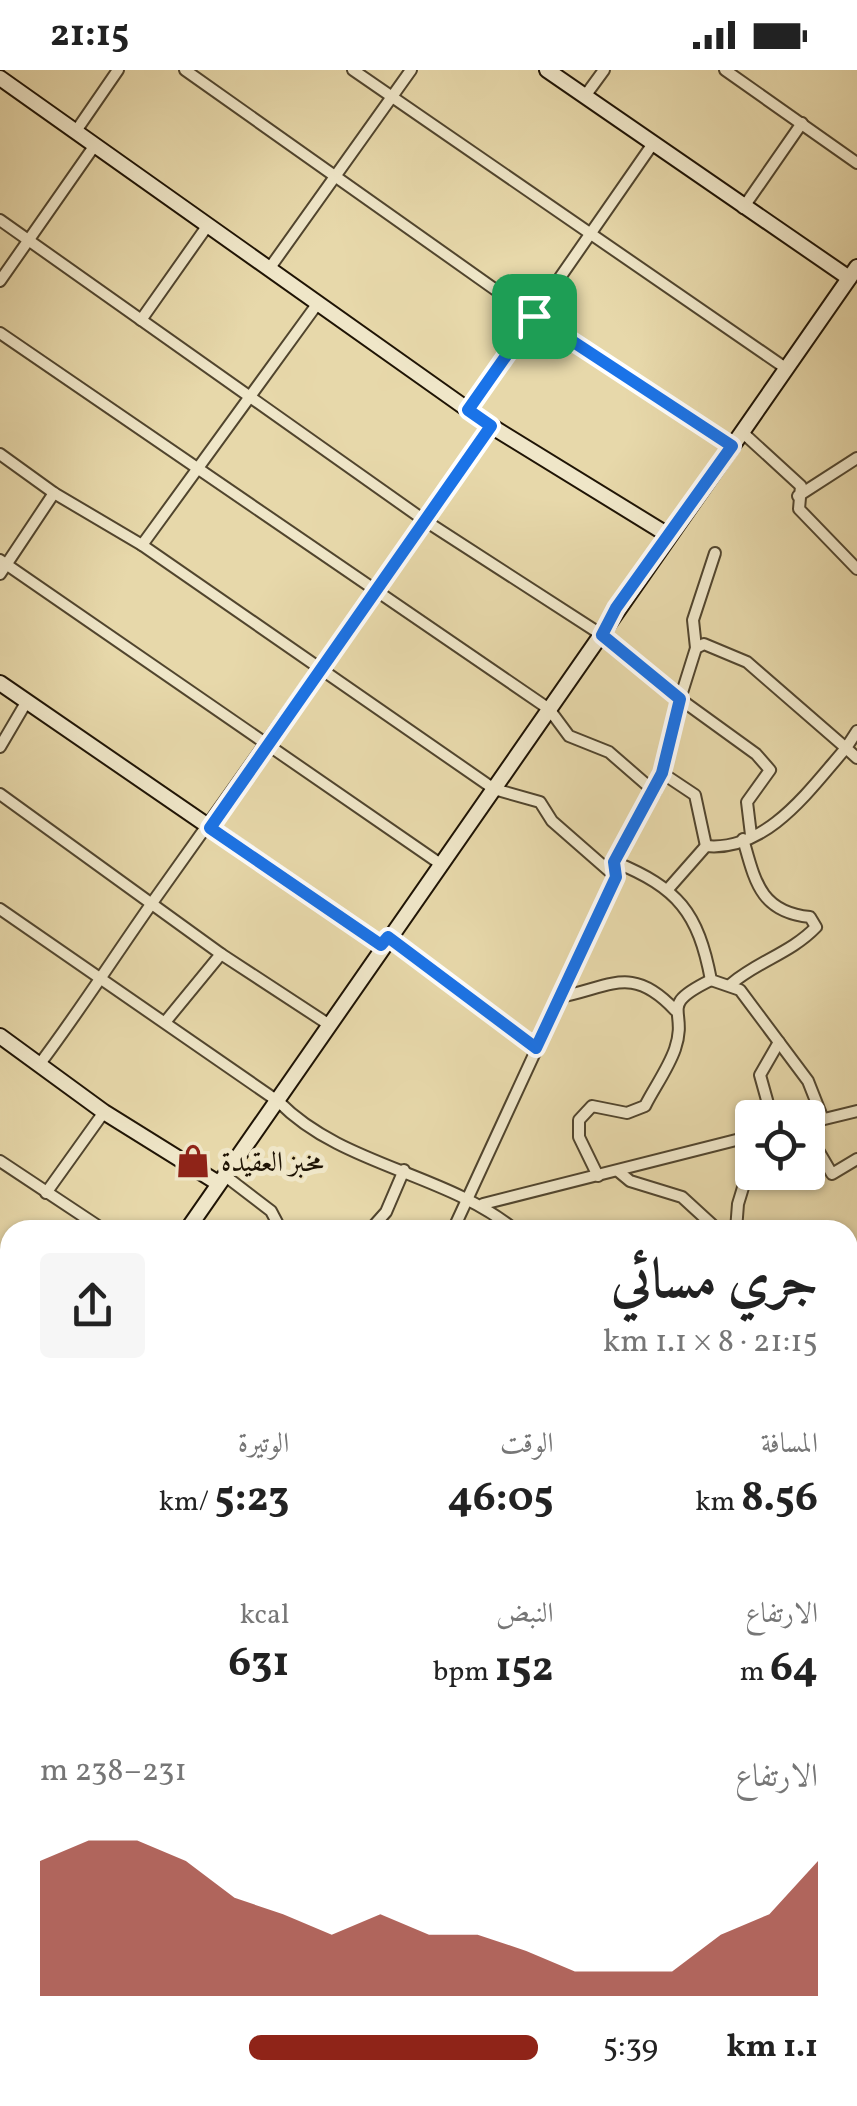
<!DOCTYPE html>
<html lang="ar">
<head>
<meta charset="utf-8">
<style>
	body { margin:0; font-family:Vollkorn,Amiri,serif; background:#f6f6f6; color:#222; direction:rtl; height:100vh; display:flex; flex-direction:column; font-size:38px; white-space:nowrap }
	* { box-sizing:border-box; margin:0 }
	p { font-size:32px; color:#767676 }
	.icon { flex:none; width:55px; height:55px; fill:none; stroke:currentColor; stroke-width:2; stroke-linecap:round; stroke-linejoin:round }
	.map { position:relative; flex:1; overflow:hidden; direction:ltr }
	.details { position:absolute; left:0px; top:1150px; width:858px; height:888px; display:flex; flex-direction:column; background:#fff; border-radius:30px 30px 0 0; box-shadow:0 2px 8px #0004; direction:rtl }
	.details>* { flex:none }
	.tools { position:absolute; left:735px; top:1030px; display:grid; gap:20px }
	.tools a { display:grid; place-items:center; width:90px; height:90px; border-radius:10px; background:#fff; box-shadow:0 2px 8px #0004; font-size:50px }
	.pin { position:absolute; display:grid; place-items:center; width:85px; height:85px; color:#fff; margin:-42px; border-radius:20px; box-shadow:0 5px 15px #0006 }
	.round { display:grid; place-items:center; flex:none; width:105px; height:105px; border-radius:10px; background:#f6f6f6 }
	.summary { display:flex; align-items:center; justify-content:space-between; height:170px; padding:0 40px }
	h1 { font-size:55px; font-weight:700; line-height:75px }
	.figures { display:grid; grid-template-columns:repeat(3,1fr); gap:15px; height:170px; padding:10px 40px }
	.figures div { display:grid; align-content:center }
	.figures b { font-size:42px; font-weight:700 }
	.figures small { font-size:28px; font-weight:400 }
	.figures p { font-size:28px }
	.chart { height:280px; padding:20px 40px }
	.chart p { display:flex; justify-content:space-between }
	.chart svg { width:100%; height:180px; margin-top:10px; fill:#8f2418; opacity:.7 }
	ul { padding:0 40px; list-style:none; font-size:32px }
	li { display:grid; grid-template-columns:160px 120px 1fr; align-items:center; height:75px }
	li i { height:25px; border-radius:12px; background:#8f2418 }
	.status { display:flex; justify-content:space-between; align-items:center; height:70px; padding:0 50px; background:#fff; direction:ltr }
	.status svg { height:28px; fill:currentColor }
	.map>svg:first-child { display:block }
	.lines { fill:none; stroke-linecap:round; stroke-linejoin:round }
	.street-casing { stroke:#51452e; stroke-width:14 }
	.secondary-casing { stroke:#1f1405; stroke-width:18 }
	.street { stroke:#efe6c8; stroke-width:10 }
	.secondary { stroke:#efe6c8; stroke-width:14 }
	.route-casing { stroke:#fff; stroke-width:20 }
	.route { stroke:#1a73e8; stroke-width:12 }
	.labels { text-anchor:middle; stroke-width:10; stroke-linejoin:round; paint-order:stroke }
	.poi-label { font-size:28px; fill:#1f1405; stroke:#efe6c8; text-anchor:start }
</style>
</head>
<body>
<div class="status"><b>21:15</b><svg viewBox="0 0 49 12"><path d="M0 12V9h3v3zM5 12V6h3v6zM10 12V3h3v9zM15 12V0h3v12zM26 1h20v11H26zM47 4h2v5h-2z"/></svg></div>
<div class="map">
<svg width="857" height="2036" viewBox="0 0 857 2036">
	<rect width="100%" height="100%" fill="#e7d8aa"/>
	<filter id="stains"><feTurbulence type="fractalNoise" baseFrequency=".002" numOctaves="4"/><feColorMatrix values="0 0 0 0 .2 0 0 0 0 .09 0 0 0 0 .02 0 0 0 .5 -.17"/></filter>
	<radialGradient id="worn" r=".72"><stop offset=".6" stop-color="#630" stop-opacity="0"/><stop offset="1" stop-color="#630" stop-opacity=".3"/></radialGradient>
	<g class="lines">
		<g class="street-casing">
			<g id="street">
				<polyline points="185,0 534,247 732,376"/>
				<polyline points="353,0 784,297"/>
				<polyline points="725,0 857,93"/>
				<polyline points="585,26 604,0"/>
				<polyline points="76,61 118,0"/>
				<polyline points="743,138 802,53"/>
				<polyline points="0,150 424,450 602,565 680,629 662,703 615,792 616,807 453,1160"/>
				<polyline points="269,199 411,0"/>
				<polyline points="0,211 95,75"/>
				<polyline points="141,250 208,155"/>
				<polyline points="0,263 549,639 569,666 609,682 655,722"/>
				<polyline points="468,340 652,75"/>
				<polyline points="742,362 801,416 799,439 857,499"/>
				<polyline points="0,384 54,423 142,475 494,719 540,732 552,751 616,807"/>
				<polyline points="798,426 857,388"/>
				<polyline points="142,475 318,233"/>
				<polyline points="0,490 439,793"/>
				<polyline points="0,504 54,423"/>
				<polyline points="696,578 693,550 715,483"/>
				<polyline points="857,661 846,678 857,688"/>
				<polyline points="0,677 27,631"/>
				<polyline points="662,703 695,725 706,776"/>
				<polyline points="0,724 221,884 328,954"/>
				<path d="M615 792C678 818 698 842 711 910L740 920 808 1011 823 1049"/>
				<path d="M669 818 706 776C767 782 810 719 846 678L747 592 704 574 696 578 680 629 756 684 770 700 747 732 751 765"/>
				<path d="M0 839 279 1032C342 1096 446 1103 515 1160"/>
				<polyline points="388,867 535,978"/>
				<path d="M731 914C758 891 791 883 816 857L810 847C760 842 755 811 743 769"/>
				<path d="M560 927C611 917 632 894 675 940"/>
				<polyline points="166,951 221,884"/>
				<path d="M39 995C79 942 114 887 152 833 265 674 378 515 491 356"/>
				<polyline points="772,1048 760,1005 779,972"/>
				<polyline points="808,1053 857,1041"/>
				<polyline points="808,1063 832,1104 857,1089"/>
				<polyline points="0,1091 104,1160"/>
				<polyline points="618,1101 630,1111 682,1127 718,1160"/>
				<polyline points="224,1105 271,1141 281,1160"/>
				<path d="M598 1106 579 1067V1050L592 1036 627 1043 645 1036C654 1018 668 999 675 979 689 938 656 937 711 910"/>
				<polyline points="46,1123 104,1042"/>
				<polyline points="483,1134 752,1066"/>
				<polyline points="370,1160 386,1142 404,1100"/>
				<polyline points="736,1160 738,1134 752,1088"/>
				<polyline points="0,1204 10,1211"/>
				<polyline points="848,1302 857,1289"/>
				<polyline points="0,1313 10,1320"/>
				<polyline points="848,1420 857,1424"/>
				<polyline points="848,1560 857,1560"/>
				<polyline points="0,1588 10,1573"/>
				<polyline points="0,1598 10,1606"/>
				<polyline points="848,1620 857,1610"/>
				<polyline points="0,1633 10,1619"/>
				<polyline points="848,1691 857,1694"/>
				<polyline points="0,1720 10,1726"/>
				<polyline points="848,1793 857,1781"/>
				<polyline points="0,1820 10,1795"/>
				<polyline points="0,1836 10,1842"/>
				<polyline points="848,1882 857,1886"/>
				<polyline points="0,1953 10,1958"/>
				<polyline points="848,1975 857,1963"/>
				<polyline points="147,2028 164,2036"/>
				<polyline points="353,2028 364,2036"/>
				<polyline points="631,2028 644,2036"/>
				<polyline points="372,2036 384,2028"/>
				<polyline points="539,2036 546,2028"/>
				<polyline points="706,2036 712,2028"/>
				<polyline points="796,2036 804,2028"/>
			</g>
		</g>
		<g class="secondary-casing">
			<g id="secondary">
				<polyline points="547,0 849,208"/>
				<polyline points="0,8 491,356 668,465"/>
				<polyline points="0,613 381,875"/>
				<polyline points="0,966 104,1042 218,1113"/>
				<polyline points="187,1160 857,197"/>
				<polyline points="0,1427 10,1412"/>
			</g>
		</g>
		<use href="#street" class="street"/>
		<use href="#secondary" class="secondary"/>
	</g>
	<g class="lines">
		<g class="route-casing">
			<polygon id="route" points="534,246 732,376 616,538 602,565 680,629 662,703 614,792 616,807 536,978 388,867 381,875 210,758 491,356 468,340"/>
		</g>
		<use href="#route" class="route"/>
	</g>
	<defs>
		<g id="shop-bare" transform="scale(2.7)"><path d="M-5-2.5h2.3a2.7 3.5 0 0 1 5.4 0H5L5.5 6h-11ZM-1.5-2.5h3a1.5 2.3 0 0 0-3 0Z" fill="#8f2418" stroke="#efe6c8" stroke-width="2.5" paint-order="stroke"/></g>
	</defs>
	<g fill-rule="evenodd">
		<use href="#shop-bare" x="193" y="1091"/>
	</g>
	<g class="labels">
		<g class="poi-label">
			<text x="221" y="1101">مخبز العقيدة</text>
		</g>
	</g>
	<rect width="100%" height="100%" filter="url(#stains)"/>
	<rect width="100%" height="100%" fill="url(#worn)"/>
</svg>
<div class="tools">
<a><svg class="icon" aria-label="locate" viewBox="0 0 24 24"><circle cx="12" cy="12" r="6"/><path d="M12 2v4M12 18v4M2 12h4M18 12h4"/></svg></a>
</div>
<div class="pin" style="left:534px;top:246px;background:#1e9e55"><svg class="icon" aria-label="arrive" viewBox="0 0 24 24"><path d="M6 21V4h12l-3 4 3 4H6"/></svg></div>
<section class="details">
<div class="summary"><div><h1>جري مسائي</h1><p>21:15 · 8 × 1.1 km</p></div><a class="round"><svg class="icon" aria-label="share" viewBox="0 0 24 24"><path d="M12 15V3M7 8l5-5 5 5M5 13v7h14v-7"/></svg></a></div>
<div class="figures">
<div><p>المسافة</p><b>8.56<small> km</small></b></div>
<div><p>الوقت</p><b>46:05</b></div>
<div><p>الوتيرة</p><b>5:23<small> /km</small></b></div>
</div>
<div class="figures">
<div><p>الارتفاع</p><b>64<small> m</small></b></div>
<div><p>النبض</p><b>152<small> bpm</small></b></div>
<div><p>kcal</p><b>631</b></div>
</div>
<div class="chart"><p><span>الارتفاع</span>231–238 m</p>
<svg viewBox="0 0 160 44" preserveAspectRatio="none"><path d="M0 44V11L10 6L20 6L30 11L40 20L50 24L60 29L70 24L80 29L90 29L100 33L110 38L120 38L130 38L140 29L150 24L160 11V44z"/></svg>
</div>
<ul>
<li><b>1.1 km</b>5:39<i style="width:58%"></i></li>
</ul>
</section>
</div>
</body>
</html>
